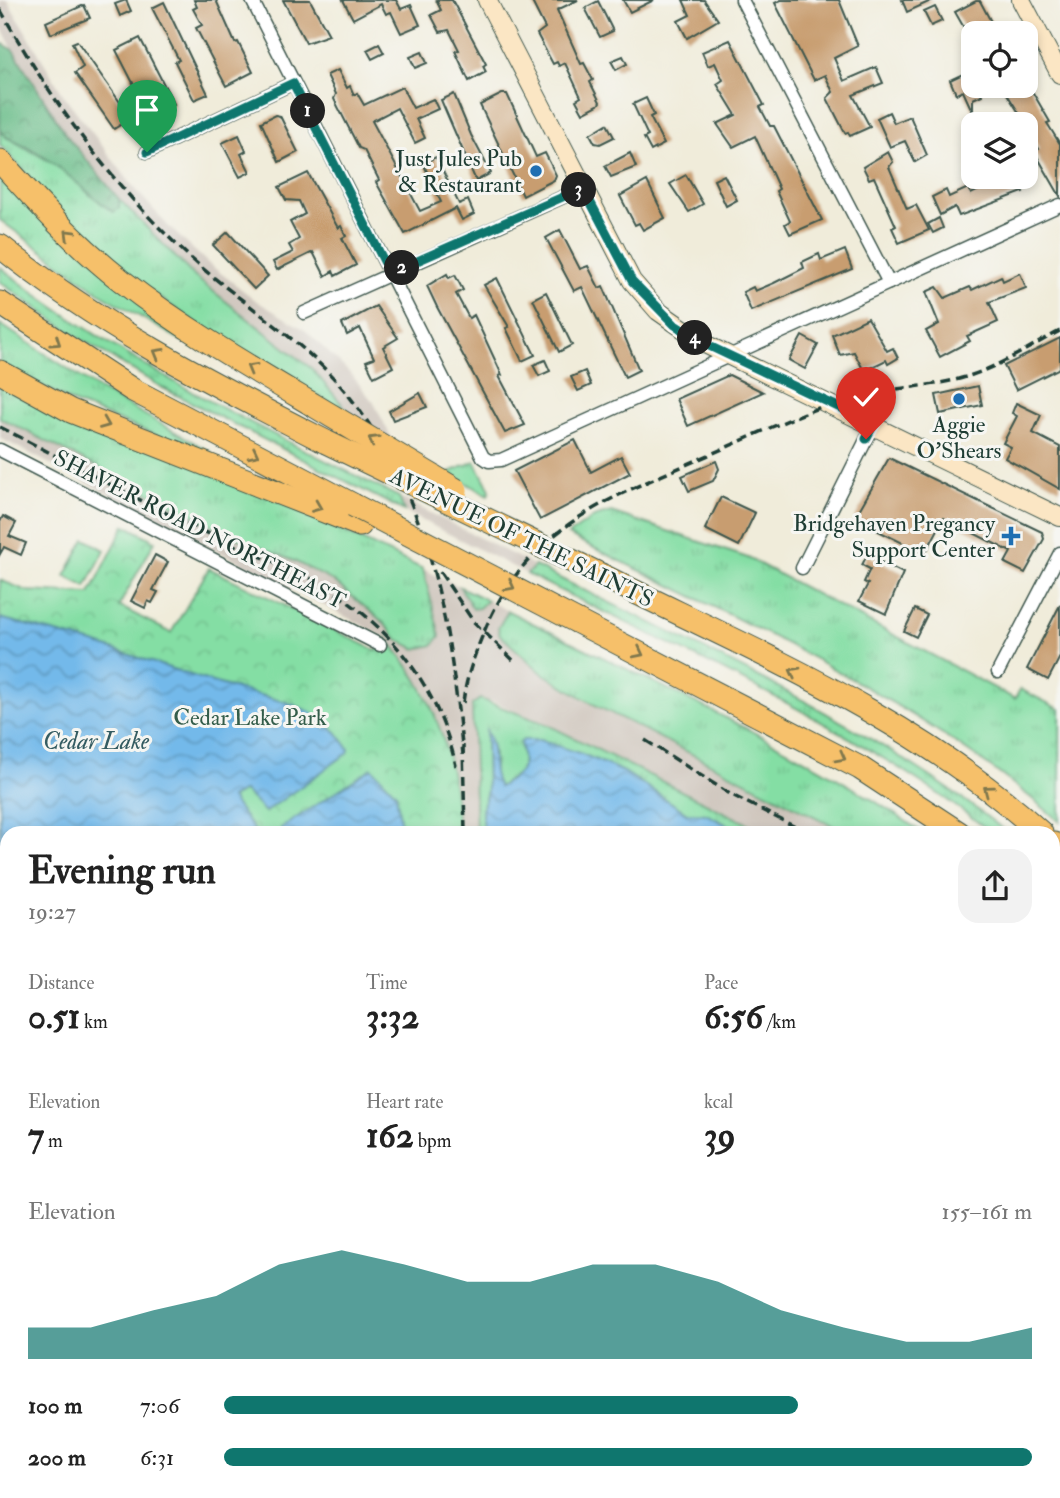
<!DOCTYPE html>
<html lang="en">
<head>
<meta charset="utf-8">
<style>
	body { margin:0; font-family:"IM FELL Double Pica",serif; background:#f2f2f2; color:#222; height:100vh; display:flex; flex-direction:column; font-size:26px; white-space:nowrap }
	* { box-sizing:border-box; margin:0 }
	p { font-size:23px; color:#767676 }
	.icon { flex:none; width:38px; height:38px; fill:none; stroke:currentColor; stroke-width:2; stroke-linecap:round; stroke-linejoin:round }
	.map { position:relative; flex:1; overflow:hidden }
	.side { position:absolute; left:0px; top:826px; width:1060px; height:672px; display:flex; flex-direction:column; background:#fff; border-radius:21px 21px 0 0; box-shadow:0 4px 10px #0003 }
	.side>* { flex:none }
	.fabs { position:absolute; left:961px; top:21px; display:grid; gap:14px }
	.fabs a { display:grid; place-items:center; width:77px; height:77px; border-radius:14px; background:#fff; box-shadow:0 4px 10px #0003; font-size:35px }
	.pin { position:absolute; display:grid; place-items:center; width:60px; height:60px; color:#fff; margin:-72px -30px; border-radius:50% 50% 50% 0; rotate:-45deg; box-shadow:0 0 7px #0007 }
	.pin .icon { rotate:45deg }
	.km { position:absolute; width:35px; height:35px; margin:-18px; border-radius:50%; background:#222; color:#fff; font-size:19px; line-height:35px; text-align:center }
	.round { display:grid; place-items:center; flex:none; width:74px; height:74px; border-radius:21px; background:#f2f2f2 }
	.headline { display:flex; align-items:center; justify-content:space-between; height:119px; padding:0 28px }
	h1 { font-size:38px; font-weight:700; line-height:52px }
	.figures { display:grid; grid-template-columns:repeat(3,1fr); gap:10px; height:119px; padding:7px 28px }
	.figures div { display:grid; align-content:center }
	.figures b { font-size:35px; font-weight:700 }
	.figures small { font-size:19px; font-weight:400 }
	.figures p { font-size:19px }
	.chart { height:196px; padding:14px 28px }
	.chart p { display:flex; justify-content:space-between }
	.chart svg { width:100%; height:126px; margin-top:7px; fill:#0f766e; opacity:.7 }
	ul { padding:0 28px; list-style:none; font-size:23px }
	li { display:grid; grid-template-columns:112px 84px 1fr; align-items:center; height:52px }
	li i { height:18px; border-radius:9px; background:#0f766e }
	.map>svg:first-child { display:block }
	.railway { fill:#ccc2b9 }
	.grass { fill:url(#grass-tufts); stroke:#528e6c; stroke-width:2 }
	.forest { fill:url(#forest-crowns); stroke:#457d5f; stroke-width:2 }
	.park { fill:url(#park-crowns); stroke:#528e6c; stroke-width:2 }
	.garden { fill:#84dea4; stroke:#528e6c; stroke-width:2 }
	.water { fill:url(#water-waves); stroke:#497b8f; stroke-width:2 }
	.building { fill:#c89d6f }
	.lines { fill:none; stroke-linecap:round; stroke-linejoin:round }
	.street-casing { stroke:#3e574d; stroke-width:15 }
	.secondary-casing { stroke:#3e574d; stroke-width:20 }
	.highway-casing { stroke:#3e574d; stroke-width:25 }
	.street { stroke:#fff; stroke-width:12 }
	.secondary { stroke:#fbe6c4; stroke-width:18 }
	.highway { stroke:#f6c06b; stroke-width:23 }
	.rail { stroke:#1f3d34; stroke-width:3.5; stroke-dasharray:10 5; stroke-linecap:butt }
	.highway-bridge-casing { stroke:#3e574d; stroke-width:25; stroke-linecap:butt }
	.highway-bridge { stroke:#f6c06b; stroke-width:23 }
	.oneway { stroke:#80784d }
	.route-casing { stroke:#fff; stroke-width:14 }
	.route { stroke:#0f766e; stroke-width:9 }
	.poi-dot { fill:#1f6fb2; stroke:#f6f6f2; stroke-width:2.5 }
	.labels { text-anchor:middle; stroke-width:6; stroke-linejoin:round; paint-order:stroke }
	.poi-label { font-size:23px; fill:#1f3d34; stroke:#f6f6f2; text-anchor:end }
	.street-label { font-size:23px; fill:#1f3d34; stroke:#f6f6f2 }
	.park-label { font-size:23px; fill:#335d4a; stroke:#f6f6f2 }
	.water-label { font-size:24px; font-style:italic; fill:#345c62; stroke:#f6f6f2 }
</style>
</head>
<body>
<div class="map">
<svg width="1060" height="1498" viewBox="0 0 1060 1498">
	<defs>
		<pattern id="grass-tufts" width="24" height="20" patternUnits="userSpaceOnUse" patternTransform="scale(1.75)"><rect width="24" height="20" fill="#84dea4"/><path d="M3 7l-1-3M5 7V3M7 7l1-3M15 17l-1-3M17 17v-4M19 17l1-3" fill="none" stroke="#72bf8e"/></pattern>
		<pattern id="forest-crowns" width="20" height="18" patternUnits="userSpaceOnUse" patternTransform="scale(1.75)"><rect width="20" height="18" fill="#6bbd8a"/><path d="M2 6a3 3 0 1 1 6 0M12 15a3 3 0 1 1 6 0" fill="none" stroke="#579b72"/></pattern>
		<pattern id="park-crowns" width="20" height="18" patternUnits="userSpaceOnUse" patternTransform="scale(1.75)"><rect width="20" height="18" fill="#84dea4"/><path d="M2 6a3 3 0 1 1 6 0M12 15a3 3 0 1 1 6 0" fill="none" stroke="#72bf8e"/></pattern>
		<pattern id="water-waves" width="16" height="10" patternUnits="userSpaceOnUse" patternTransform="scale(1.75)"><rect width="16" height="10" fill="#73b9ea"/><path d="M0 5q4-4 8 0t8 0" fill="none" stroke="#5e98be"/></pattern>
	</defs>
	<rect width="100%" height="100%" fill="#f6f6f2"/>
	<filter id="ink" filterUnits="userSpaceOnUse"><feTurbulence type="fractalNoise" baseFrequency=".0143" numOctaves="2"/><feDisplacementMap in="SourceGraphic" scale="14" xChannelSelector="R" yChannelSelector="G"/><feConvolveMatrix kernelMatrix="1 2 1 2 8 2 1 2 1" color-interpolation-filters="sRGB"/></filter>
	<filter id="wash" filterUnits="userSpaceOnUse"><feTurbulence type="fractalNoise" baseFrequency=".00686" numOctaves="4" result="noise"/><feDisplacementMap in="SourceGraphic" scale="28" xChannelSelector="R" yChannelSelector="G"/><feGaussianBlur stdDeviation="1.57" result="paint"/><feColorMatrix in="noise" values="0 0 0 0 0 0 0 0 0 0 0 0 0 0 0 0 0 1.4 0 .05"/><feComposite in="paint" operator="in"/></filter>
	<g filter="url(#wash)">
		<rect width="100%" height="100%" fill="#f0ecda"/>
		<g class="railway">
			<polygon points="7,0 62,93 132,185 169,227 209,264 258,302 305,330 351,374 374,403 393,441 353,417 312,369 195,277 119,199 67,136 13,50 0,24 0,1"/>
			<polygon points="0,418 238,538 296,562 333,581 382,621 398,640 432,601 423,569 460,587 466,598 484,605 487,600 508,611 498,628 500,635 542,673 593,704 847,833 766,833 548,725 492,701 472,705 475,833 458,833 451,763 439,723 425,690 385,637 0,438"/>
			<polygon points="399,497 535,566 527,574 404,511"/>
			<polygon points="1054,1035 1060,1053 1060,1498 974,1498 976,1491 1054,1491"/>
			<rect x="438" y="1491" width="81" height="7"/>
		</g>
		<g class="grass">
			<path d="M0 130 6 137 65 170 90 195 119 208V199L195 277 312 369 353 417C270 367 181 321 107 256 69 222 35 183 0 145Z"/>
			<polygon points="0,176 185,336 182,341 101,294 0,220"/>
			<path d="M0 267C120 362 262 429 399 497L404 511 163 388 79 338 8 288 0 282Z"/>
			<polygon points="0,324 97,388 211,452 211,457 72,402 0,363"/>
			<polygon points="0,380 282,502 423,569 440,636 433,645 416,649 398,640 382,621 333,581 296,562 238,538 0,418"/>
			<polygon points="475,461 490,490 488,495 448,473"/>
			<path d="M611 512 748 558 1015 699 1020 689 1060 709V822C915 696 737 620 568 535L594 517Z"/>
			<path d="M535 566C697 647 866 720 1008 833H992C852 724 685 653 527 574Z"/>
			<polygon points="460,587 487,600 479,608 473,609"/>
			<path d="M508 611C648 681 795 744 923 833H847L593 704 542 673 500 635 498 628Z"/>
			<path d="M480 699 548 725 766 833H743L706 814 687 813 624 772 582 754 520 744C527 772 521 771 499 787L494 778V755L486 732 487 791 482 811 483 833H476L472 705Z"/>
			<polygon points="1054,946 1060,952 1060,1053 1054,1035"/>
			<polygon points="0,1481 7,1491 219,1491 230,1498 0,1498"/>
		</g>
		<path class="forest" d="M4 44 13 50 67 136 119 199V208L113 212C76 185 51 154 6 137L0 130V46Z"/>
		<g class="park">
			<path d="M125 525 155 541 119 606 171 633 209 568 377 651 385 637C436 693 455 758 458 833H7V1491H60L28 1498H0V580L27 591 90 594Z"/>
			<polygon points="167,1491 438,1491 438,1498 182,1498"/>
		</g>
		<polygon class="garden" points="85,539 105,550 86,587 65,576"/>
		<g class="water">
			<polygon points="0,618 94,643 212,682 289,703 311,712 336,732 349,749 348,753 265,812 244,791 231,798 256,833 7,833 7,1463 0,1465"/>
			<path d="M486 730C497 748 489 770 499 787 522 772 527 771 520 743L523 740H540L582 754 624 772 687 813 706 814 743 833H483L482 811 487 791Z"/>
			<polygon points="372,768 396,793 402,833 281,833 281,828"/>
			<polygon points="253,1491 398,1491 398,1498 271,1498"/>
			<polygon points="519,1491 976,1491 974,1498 519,1498"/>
		</g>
		<g id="blocks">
			<g class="building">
				<polygon points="126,0 131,11 120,16 115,4"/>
				<polygon points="194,0 216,0 235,43 238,42 253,72 226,86 196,28 202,25 193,9 197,7"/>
				<polygon points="283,0 310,0 329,35 306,43"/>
				<polygon points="343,0 396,0 401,9 411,5 420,25 401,33 391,12 386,14 381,4 353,19"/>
				<polygon points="436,0 452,0 486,64 483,66 486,72 469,81 455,51 459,50 449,30 440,32 431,15 441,10"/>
				<polygon points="531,0 578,0 557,10 581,64 584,63 593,80 590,82 600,102 598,105 583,113 576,100 581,97 565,63 559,66 557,62 553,64 537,34 545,28"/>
				<polygon points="623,0 654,0 630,12"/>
				<polygon points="683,0 704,0 718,20 687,38 678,21 690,15"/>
				<polygon points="781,0 839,0 858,46 834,58 844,81 876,67 883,83 853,95 870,127 850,136 848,132 845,133 827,98 833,92 825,75 814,80 775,3"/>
				<polygon points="902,0 933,0 907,12"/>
				<polygon points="598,1 613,31 600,37 585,8"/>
				<polygon points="976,1 980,1 997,33 967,33 955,12"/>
				<polygon points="164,2 208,94 194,100 175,62 179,60 152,8"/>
				<polygon points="84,5 90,18 51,34 46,22"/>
				<polygon points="935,7 942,21 931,26 924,12"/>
				<polygon points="140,38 174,104 150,116 116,50"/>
				<polygon points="730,40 764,105 760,107 770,126 774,126 822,220 790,234 785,224 790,221 776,191 779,189 755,136 733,147 717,124 736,115 717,84 723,80 715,63 708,66 702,52"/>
				<polygon points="77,41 131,118 114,129 75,73 83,67 72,43"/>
				<polygon points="379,44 384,53 372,59 367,50"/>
				<polygon points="422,52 427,63 415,68 410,57"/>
				<polygon points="623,56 627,64 616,70 611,61"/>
				<polygon points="338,70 347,88 350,86 354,95 357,93 364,105 402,87 413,108 433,99 438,109 416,119 425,138 415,143 397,108 372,121 420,211 441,202 423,163 436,157 459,204 468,200 474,214 462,220 456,208 405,234 376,182 379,180 364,150 359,148 334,99 336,94 327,75"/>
				<polygon points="965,73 971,86 977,86 982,95 973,99 973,113 963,91 956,94 950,80"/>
				<polygon points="1002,86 1029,86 1050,122 1047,123 1060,144 1060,196 1034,151 1039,149 1029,130 1026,132 1026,124"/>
				<polygon points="454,94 471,135 491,173 476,181 441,100"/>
				<polygon points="502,94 507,94 536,157 545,153 556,175 554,180 523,196 480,105"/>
				<polygon points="646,98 654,115 650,117 664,144 651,151 644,138 648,136 633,104"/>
				<polygon points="889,112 894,123 910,116 927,155 915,162 905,141 890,147 877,118"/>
				<polygon points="275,115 280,116 298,152 279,162 261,122"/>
				<polygon points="607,124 614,137 600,144 595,143 590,134"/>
				<polygon points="239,135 246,151 241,154 250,172 240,177 222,143"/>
				<polygon points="888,152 893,162 889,167 907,209 916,205 929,230 899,243 892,228 896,226 874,177 869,179 863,167"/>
				<polygon points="630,153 636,167 611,177 605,166"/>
				<polygon points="308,173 338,228 341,226 346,236 342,238 356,265 335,276 333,271 325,276 313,252 277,270 273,262 293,252 289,245 299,239 290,222 305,214 299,201 286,200 279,187"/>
				<polygon points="686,175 703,204 689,212 670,184"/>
				<polygon points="724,175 737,200 726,206 714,180"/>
				<polygon points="988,177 1016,177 1023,192 959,216 955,207 940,215 932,197 946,190 949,197 968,188 971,194 991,184"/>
				<polygon points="647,181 665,218 643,230 639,223 635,225 620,196"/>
				<polygon points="939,218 943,228 933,233 928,224"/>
				<polygon points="560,230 580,269 588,266 599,288 603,286 639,370 625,377 582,287 574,291 546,238"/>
				<polygon points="228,232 268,276 254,289 213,245"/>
				<polygon points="845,250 852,269 751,311 743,292 753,287 755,291 774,283 804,268 802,262 819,254 821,260"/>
				<polygon points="1020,273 1026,288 989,302 998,322 967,336 970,341 940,357 926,331 939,324 926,292 937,287 945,298 970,287 972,290 1001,276 1003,281"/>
				<polygon points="447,274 449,278 455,275 463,290 456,294 469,318 474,315 502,375 499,376 525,425 505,433 437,307 427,286"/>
				<polygon points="497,278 535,355 522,361 506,328 509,327 484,285"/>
				<polygon points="546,292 572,345 559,352 533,299"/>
				<polygon points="376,306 398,338 383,347 393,367 374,377 366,361 374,358 360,328 347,335 342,324"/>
				<polygon points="868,318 887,351 893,348 898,358 888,364 886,360 864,371 854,352 840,355 832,335"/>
				<polygon points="802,336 818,345 805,369 789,360"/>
				<polygon points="1060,338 1060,368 1016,390 1004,366"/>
				<polygon points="545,360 550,371 539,376 533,365"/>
				<polygon points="585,371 591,385 578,391 571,377"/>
				<polygon points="729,375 763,392 688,426 676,399"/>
				<polygon points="978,386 982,405 940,414 936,395"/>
				<polygon points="420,393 427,407 393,420 389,411"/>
				<polygon points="1016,403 1041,415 1033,433 1060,447 1060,489 1005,458 1011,447 1003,443 1017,416 1012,413"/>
				<polygon points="575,440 591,472 621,456 630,473 540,520 514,471"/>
				<polygon points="889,458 1042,532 1044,539 1025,573 1005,563 1011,552 944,518 925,554 854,519"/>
				<polygon points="716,461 719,469 713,481 689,491 682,476"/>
				<polygon points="721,497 755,513 739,546 705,529"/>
				<polygon points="3,516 16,523 9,536 26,543 21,555 4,547 0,554 0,522"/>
				<polygon points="155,555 168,562 153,590 158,592 152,603 148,601 145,608 131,601"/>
				<polygon points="867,555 903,573 886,614 859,601 868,584 864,582 870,569 862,565"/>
				<polygon points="1060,605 1060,657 1048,680 1027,669"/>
				<polygon points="915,609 927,615 916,637 904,631"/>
			</g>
		</g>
	</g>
	<g filter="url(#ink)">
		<use href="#blocks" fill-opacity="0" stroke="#3e574d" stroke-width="2"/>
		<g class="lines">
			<g class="street-casing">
				<g id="street">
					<polyline points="252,0 483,457 489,461 501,460 1060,205"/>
					<polyline points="742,0 889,283"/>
					<polyline points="147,152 293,83"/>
					<polyline points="304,313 583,188"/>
					<polyline points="0,450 380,645"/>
					<polyline points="802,568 874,424"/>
					<polyline points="998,672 1060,553"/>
				</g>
			</g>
			<g class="secondary-casing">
				<g id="secondary">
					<polyline points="487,0 632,281 658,311 705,344 1060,517"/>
					<polyline points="1021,0 1060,74"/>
				</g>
			</g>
			<g class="highway-casing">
				<g id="highway">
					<path d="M0 161C38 203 77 246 122 281 181 327 246 365 310 403"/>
					<path d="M0 246C99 326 213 384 326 442"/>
					<polyline points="0,303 131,389 353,505"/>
					<polyline points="0,372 71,411 360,525"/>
					<path d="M601 575C751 650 916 718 1041 833"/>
					<polyline points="578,622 860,768 959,833"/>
					<polyline points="1054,844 1060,850"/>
					<polyline points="1054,916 1060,922"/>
				</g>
			</g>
			<use href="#street" class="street"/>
			<use href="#secondary" class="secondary"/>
			<use href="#highway" class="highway"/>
			<g class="rail">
				<path d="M0 9C52 102 113 188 193 260 247 308 312 345 355 404 435 512 449 626 463 754"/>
				<path d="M0 427C73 464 144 504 218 538 247 552 278 562 306 576 383 616 437 681 456 766"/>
				<polyline points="440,572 473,621 515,662"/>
				<path d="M463 703C466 676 476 651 486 627 532 522 614 497 711 454 758 434 805 410 854 396 892 387 932 388 969 376 1000 366 1031 346 1060 331"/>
				<polyline points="645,740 730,794 807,833"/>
				<polyline points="463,745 465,833"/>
				<polyline points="1054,1091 1060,1125"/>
				<polyline points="473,1491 473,1498"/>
			</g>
			<g class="highway-bridge-casing">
				<g id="highway-bridge">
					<polyline points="310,403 456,490"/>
					<polyline points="326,442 601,575"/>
					<polyline points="353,505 578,622"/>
				</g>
			</g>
			<use href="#highway-bridge" class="highway-bridge"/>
		</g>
		<defs><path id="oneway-chevron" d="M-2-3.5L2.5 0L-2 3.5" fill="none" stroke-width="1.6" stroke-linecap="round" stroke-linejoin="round" transform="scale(1.75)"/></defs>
		<g class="oneway">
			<use href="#oneway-chevron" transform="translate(69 234) rotate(-136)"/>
			<use href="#oneway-chevron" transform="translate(56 342) rotate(34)"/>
			<use href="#oneway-chevron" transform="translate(158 353) rotate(-150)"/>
			<use href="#oneway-chevron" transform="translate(251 368) rotate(-150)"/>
			<use href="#oneway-chevron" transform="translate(105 424) rotate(22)"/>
			<use href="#oneway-chevron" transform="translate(373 440) rotate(-149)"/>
			<use href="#oneway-chevron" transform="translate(254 454) rotate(27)"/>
			<use href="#oneway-chevron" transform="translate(317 507) rotate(22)"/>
			<use href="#oneway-chevron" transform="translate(510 586) rotate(28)"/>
			<use href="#oneway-chevron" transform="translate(639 653) rotate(27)"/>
			<use href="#oneway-chevron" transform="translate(794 672) rotate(-152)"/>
			<use href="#oneway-chevron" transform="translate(841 757) rotate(28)"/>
			<use href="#oneway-chevron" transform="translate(988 790) rotate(-143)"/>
		</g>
	</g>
	<g class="lines" filter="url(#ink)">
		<g class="route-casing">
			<polyline id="route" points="147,152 293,83 390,273 583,188 632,281 675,325 705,344 874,424 866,439"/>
		</g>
		<use href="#route" class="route"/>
	</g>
	<g class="poi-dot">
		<circle cx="536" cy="171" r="7"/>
		<circle cx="959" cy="399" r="7"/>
		<path d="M1007.5 525.5h7v7h7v7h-7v7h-7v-7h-7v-7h7z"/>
	</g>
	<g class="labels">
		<g class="poi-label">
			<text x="522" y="166">Just Jules Pub<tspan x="522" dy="26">&amp; Restaurant</tspan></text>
			<text x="959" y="432" text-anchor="middle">Aggie<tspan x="959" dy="26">O'Shears</tspan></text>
			<text x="995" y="531">Bridgehaven Pregancy<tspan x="995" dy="26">Support Center</tspan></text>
		</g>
		<g class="street-label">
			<text transform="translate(200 529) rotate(27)" y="8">SHAVER ROAD NORTHEAST</text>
			<text transform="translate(522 537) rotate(26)" y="8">AVENUE OF THE SAINTS</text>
		</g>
		<g class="park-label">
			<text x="250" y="725">Cedar Lake Park</text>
		</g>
		<g class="water-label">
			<text x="96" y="749">Cedar Lake</text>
		</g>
	</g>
</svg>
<div class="fabs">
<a><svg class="icon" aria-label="locate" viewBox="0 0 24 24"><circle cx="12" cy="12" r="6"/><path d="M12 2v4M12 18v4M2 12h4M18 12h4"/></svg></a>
<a><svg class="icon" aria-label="layers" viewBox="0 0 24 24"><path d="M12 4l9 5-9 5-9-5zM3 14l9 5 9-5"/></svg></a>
</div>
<div class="pin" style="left:147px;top:152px;background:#1e9e55"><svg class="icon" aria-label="arrive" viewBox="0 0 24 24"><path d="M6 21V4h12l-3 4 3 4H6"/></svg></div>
<div class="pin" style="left:866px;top:439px;background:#d93025"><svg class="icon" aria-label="check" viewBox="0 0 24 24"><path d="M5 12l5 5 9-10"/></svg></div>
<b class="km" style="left:308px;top:111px">1</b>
<b class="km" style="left:402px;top:268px">2</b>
<b class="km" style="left:579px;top:190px">3</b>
<b class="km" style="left:695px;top:338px">4</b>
<section class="side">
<div class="headline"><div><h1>Evening run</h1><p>19:27</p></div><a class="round"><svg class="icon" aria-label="share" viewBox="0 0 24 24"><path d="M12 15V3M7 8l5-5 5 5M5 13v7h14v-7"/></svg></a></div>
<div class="figures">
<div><p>Distance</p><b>0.51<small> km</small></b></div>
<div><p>Time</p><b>3:32</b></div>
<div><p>Pace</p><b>6:56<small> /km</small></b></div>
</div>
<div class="figures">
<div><p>Elevation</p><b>7<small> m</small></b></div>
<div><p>Heart rate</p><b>162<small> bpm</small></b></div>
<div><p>kcal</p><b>39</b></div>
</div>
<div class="chart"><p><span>Elevation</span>155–161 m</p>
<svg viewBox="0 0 160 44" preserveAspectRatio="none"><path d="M0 44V33L10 33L20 27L30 22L40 11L50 6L60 11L70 17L80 17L90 11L100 11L110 17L120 27L130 33L140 38L150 38L160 33V44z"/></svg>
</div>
<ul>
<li><b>100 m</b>7:06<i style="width:71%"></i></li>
<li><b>200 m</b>6:31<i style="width:100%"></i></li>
</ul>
</section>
</div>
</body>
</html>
